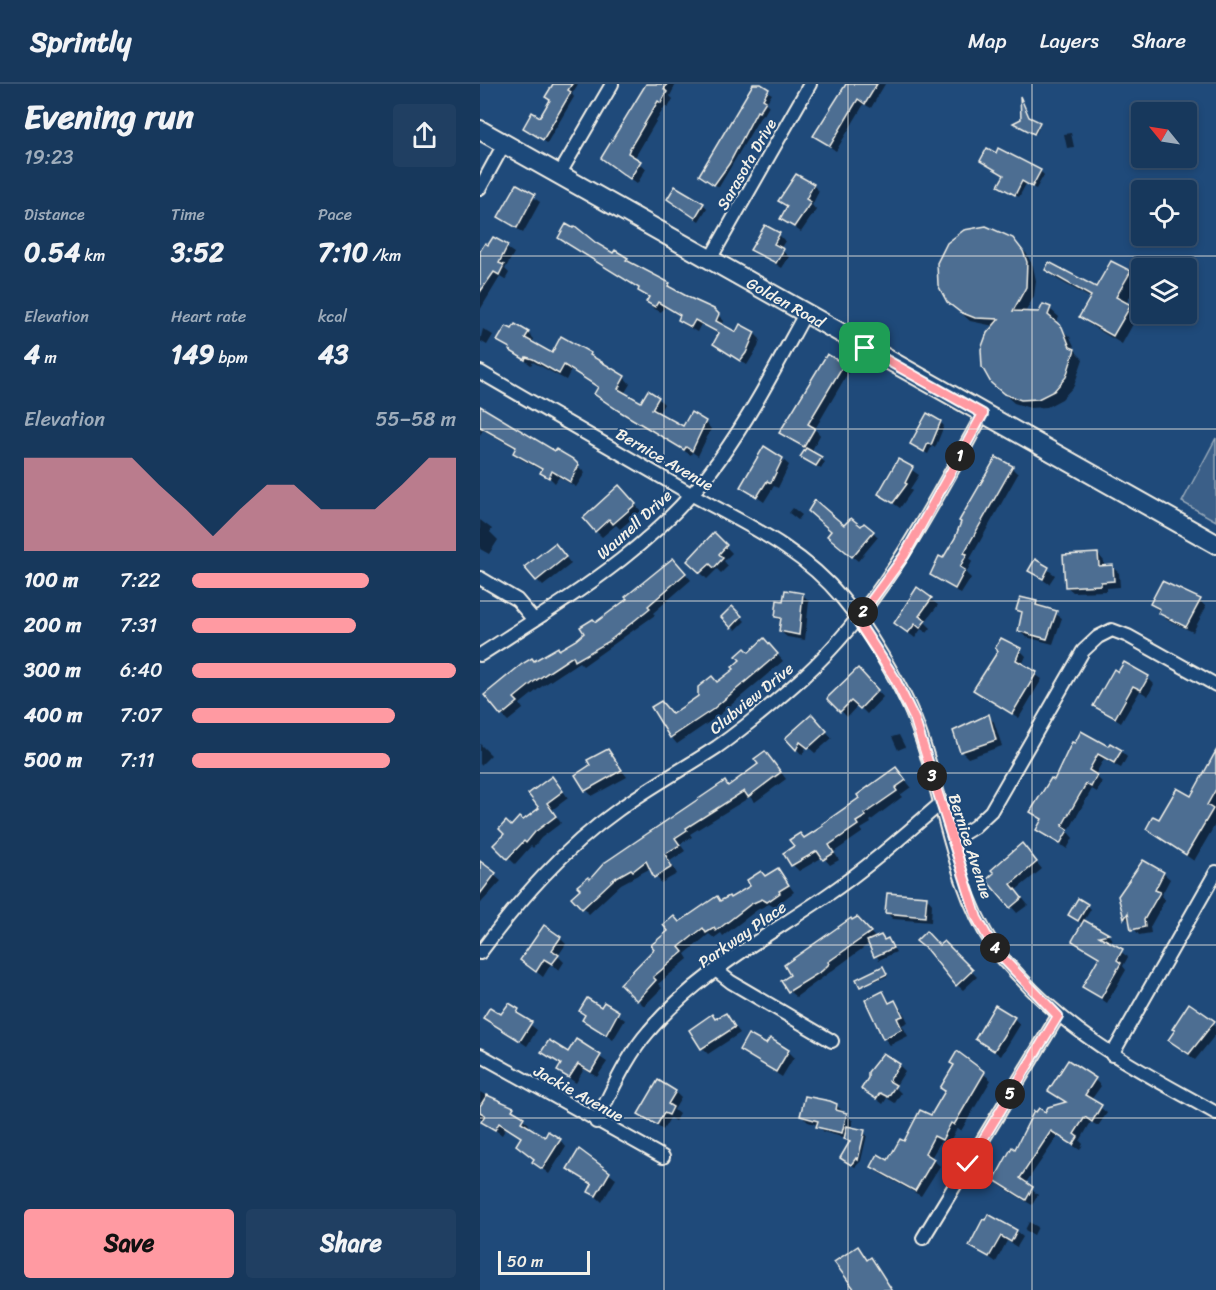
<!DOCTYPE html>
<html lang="en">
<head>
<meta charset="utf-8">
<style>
	body { margin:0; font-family:Sriracha,sans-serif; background:#203f62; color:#f1f3f6; height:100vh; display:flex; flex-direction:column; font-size:22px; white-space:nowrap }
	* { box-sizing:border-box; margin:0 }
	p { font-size:20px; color:#9eacbb }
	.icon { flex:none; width:33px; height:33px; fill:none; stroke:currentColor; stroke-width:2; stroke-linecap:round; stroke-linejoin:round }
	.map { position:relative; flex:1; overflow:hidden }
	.details { display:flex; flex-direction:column; background:#17385c; width:480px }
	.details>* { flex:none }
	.needle { width:39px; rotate:300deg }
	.fabs { position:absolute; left:651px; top:18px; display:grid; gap:12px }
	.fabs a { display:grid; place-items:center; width:66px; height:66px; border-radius:6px; background:#17385c; box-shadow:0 3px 9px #0003,0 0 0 2px #365272; font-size:30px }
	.scale { position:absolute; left:18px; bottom:15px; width:92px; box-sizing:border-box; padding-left:6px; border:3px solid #f4f1e8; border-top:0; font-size:16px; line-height:21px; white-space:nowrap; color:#f4f1e8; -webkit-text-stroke:4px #1f4a7a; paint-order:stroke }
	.pin { position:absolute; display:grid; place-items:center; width:51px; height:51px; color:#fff; margin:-26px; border-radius:12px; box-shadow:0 3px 9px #0006 }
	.km { position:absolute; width:30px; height:30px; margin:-15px; border-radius:50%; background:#222; color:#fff; font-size:16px; line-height:30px; text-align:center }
	.round { display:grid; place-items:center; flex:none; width:63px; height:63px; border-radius:6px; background:#203f62 }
	.headline { display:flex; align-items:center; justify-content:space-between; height:102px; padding:0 24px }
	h1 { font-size:33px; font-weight:800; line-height:45px }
	.stats { display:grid; grid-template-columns:repeat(3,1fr); gap:9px; height:102px; padding:6px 24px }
	.stats div { display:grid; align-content:center }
	.stats b { font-size:26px; font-weight:800 }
	.stats small { font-size:16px; font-weight:400 }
	.stats p { font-size:16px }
	.chart { height:168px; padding:12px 24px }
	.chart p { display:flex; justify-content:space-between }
	.chart svg { width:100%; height:108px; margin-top:6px; fill:#ff9aa2; opacity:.7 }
	.primary-button { display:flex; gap:12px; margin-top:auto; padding:12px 24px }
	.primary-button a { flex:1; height:69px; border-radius:6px; background:#ff9aa2; color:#111; font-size:24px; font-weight:800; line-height:69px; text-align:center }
	.primary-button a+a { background:#203f62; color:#f1f3f6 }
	ul { padding:0 24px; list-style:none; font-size:20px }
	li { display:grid; grid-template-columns:96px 72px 1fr; align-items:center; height:45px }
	li i { height:15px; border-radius:8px; background:#ff9aa2 }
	header { display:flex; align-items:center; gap:36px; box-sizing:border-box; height:84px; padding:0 30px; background:#17385c; border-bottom:2px solid #365272 }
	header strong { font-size:28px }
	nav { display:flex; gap:33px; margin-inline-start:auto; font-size:21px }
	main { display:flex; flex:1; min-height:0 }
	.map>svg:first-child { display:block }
	.green { fill:#3a5f88; stroke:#97a8b8; stroke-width:1.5 }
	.shadow { fill:#0007 }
	.building { fill:#4d6e92; stroke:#f4f1e8; stroke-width:1.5 }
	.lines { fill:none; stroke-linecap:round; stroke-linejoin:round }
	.street-casing { stroke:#f4f1e8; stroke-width:16 }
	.secondary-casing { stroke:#f4f1e8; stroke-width:22 }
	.street { stroke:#1f4a7a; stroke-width:12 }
	.secondary { stroke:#1f4a7a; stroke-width:18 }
	.route-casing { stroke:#fff; stroke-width:12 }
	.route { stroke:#ff9aa2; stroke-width:8 }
	.grid { fill:none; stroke:#f4f1e8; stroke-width:1.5; stroke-opacity:0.55 }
	.labels { text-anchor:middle; stroke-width:4.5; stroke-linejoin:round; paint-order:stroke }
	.street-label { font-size:16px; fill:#f4f1e8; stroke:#1f4a7a }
</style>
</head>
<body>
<header>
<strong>Sprintly</strong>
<nav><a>Map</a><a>Layers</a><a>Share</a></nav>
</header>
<main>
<section class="details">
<div class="headline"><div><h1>Evening run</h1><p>19:23</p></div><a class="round"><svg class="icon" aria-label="share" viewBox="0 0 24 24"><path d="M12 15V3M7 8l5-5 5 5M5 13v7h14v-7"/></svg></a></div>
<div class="stats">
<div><p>Distance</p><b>0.54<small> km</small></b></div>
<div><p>Time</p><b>3:52</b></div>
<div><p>Pace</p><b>7:10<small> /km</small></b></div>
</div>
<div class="stats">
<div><p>Elevation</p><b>4<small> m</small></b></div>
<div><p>Heart rate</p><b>149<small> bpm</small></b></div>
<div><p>kcal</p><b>43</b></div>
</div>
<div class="chart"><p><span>Elevation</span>55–58 m</p>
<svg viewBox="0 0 160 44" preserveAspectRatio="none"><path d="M0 44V6L10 6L20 6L30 6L40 6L50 17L60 27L70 38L80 27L90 17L100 17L110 27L120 27L130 27L140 17L150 6L160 6V44z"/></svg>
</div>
<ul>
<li><b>100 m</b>7:22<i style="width:67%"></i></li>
<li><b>200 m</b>7:31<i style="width:62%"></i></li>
<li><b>300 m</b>6:40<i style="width:100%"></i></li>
<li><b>400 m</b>7:07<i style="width:77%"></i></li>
<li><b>500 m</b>7:11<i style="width:75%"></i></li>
</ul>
<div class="primary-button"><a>Save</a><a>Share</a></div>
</section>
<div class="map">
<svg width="736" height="1206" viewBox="0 0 736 1206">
	<rect width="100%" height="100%" fill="#1f4a7a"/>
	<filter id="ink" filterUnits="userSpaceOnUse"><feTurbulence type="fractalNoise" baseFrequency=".0167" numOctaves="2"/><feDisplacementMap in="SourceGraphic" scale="12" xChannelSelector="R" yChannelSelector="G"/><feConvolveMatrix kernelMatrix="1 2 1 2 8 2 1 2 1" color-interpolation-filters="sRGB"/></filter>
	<g filter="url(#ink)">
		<polygon class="green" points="736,354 736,437 702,418"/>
		<g class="shadow">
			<polygon points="75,0 98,0 92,10 94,13 67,59 45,44 61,35 71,17"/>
			<polygon points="166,0 196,0 190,12 193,15 188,24 185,22 154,75 166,85 157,100 122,74"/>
			<polygon points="274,0 292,10 286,19 289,22 284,31 282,30 239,103 224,94"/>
			<polygon points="366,0 405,0 391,24 384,20 356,67 335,52"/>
			<polygon points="542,16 550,35 560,41 556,50 536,40 542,36"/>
			<polygon points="591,49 594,63 587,64 584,50"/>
			<polygon points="502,77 560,87 564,91 556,105 546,100 539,113 524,105 525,92"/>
			<polygon points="333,101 339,107 332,121 336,126 321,148 301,135 307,124 300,117"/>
			<polygon points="37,102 60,118 43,149 20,133"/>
			<polygon points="193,119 223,120 227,124 219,137"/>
			<polygon points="506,144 524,150 546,169 553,182 556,197 554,212 545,229 560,229 570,225 579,233 576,240 590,253 597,269 603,275 594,302 582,315 567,323 550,324 534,319 521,307 514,242 490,237 476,224"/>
			<polygon points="299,151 305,157 300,165 309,173 302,184 272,165"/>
			<polygon points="80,154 115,160 147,175 189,200 194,207 233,226 244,237 242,242 256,250 274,249 280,255 278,263 267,281 235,260 240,251 221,240 217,248 205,241 199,235 201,232 185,223 181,228 173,224 168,218 169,214 160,205"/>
			<polygon points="13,155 34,169 25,185 29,189 25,196 20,193 0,226 0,170"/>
			<polygon points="567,186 616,205 650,189 658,197 646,220 658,231 642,260 610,241 601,233 612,215 575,194"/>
			<polygon points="3,245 13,251 7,261 0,257"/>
			<polygon points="48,249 54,255 52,259 72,271 144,293 150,300 144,310 162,320 178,314 184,320 178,330 204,344 225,338 231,345 218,372 212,368 211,371 147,333 116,310 119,304 91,286 86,296 53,278 51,281 19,257"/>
			<polygon points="363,281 369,287 335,345 340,351 331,368 345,378 341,385 322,373 326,366 301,348"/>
			<polygon points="0,324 75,369 92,376 105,389 96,403 79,393 75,399 63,387 41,375 35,369 37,365 3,346 0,351"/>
			<polygon points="460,338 464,342 455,364 452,362 448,370 431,360"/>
			<polygon points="302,375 309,381 298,404 294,402 284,418 261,402"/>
			<polygon points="419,377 439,391 430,405 432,407 420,424 400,410"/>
			<polygon points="532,384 538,390 490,475 492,478 486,489 491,494 481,510 452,491"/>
			<polygon points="139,403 161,427 140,445 136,441 122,453 116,447"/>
			<polygon points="313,424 322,431 318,436 309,429"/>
			<polygon points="0,436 12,445 10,448 18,456 9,470 0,465"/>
			<polygon points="365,443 382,444 393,448 398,453 378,477 354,457"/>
			<polygon points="234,450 252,469 244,477 248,482 241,489 237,485 227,495 209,477"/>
			<polygon points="81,467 91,480 63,502 57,496"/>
			<polygon points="618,470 624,477 624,483 632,483 639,489 640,503 627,504 627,507 593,508 586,502"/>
			<polygon points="556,477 575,491 569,500 550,487"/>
			<polygon points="199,482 211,496 173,529 175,531 103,582 99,578 61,603 40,620 43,625 28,637 22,631 54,578 80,567"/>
			<polygon points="437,505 458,521 445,538 451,544 447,549 441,545 435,554 416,539"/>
			<polygon points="322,510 329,517 325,556 307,553 300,547 302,538 296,532"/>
			<polygon points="720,517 726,523 713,548 686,535 672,520"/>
			<polygon points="556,518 582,534 573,560 546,553 539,547 543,531 537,526"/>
			<polygon points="252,524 265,537 256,546 243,533"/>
			<polygon points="290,562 303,577 238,632 197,660 191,653 173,624 193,631 256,585 269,570"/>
			<polygon points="540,566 546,572 542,581 562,595 539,634 495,606 520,567"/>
			<polygon points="378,586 403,613 387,630 378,621 367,633 350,615"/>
			<polygon points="639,590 668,594 674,600 668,612 660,607 641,639 615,622"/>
			<polygon points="508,632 514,638 522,662 488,674 482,668 475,648"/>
			<polygon points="338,638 352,654 335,669 327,662 322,671 307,654"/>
			<polygon points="419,651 425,663 418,666 412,653"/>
			<polygon points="0,660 11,671 1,681 0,680"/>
			<polygon points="593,660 641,667 647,673 641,684 624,675 615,691 622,698 617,708 612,705 588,748 593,754 587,765 558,745 563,737 552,727 574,698"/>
			<polygon points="127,667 147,693 112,712 106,706 112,682"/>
			<polygon points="736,671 736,739 714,777 668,745 711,714"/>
			<polygon points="291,675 306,695 275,718 270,713 210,750 212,753 200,760 205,767 190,777 197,790 181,799 171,784 141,800 109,830 93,813 110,797 245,698 249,703"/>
			<polygon points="416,684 431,703 420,711 422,713 390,737 391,739 381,745 383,748 354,768 359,776 350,781 343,773 319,787 313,781 324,755 345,743"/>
			<polygon points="78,700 88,714 72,726 81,739 61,754 53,764 51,762 35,780 15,761 31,744 61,724"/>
			<polygon points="548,768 562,785 536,806 548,821 537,829 508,796"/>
			<polygon points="0,779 21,797 0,820"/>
			<polygon points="298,786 314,808 294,823 289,820 277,826 243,852 241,849 234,854 229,850 205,870 208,875 178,900 182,904 164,922 142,900 199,840 251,816"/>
			<polygon points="683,789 690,795 681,812 685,816 670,843 671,849 659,851 646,834 640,813"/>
			<polygon points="446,813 452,820 451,838 413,835 407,829"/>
			<polygon points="607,821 611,825 604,837 628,851 633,856 626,857 648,873 643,882 646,886 627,919 604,903 620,875 594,857 603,840 594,834"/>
			<polygon points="380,835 396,855 401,853 405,857 408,855 416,868 399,876 390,859 316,913 309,907 312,892 373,838"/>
			<polygon points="80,854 86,860 78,872 84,878 79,886 71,880 63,893 42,876"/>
			<polygon points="464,859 497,893 483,906 477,901 459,863"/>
			<polygon points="404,885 408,892 382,902"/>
			<polygon points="403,909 411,919 414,918 421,924 428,938 422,941 428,952 410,961 404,954"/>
			<polygon points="124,920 145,936 133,956 104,936"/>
			<polygon points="38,926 43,935 57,946 47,962 5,933 22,932"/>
			<polygon points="246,931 260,949 228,970 222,964 236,937"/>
			<polygon points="534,934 540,941 521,972 497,955"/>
			<polygon points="734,938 736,950 715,976 690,956"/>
			<polygon points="96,957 127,978 117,993 104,985 96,999 79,987 82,982 63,968 88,970"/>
			<polygon points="261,966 308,967 314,973 302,993"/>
			<polygon points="478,969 511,996 481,1047 477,1044 468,1061 461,1057 451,1074 460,1082 441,1112 399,1089 393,1083 409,1078 452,1033 466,1008"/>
			<polygon points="419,981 425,987 415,1003 421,1009 415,1019 407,1014 403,1020 383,1005"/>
			<polygon points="615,996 621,1002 611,1016 627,1029 618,1042 611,1038 600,1057 603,1060 600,1066 578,1052 545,1100 558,1111 552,1121 521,1102 515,1096 535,1067 566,1030 587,1020 570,1007"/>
			<polygon points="0,1008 18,1019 20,1016 49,1040 47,1044 65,1055 80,1056 86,1063 69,1090 54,1078 55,1075 42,1054 26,1044 22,1051 3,1037 0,1033"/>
			<polygon points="195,1008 201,1014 194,1026 199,1030 195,1037 190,1034 183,1046 160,1030"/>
			<polygon points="356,1021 373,1037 371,1044 387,1051 381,1077 375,1083 365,1077 371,1059 366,1054 344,1048 338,1041 328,1038 322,1032"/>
			<polygon points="99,1067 136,1095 122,1118 110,1107 113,1102 88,1085"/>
			<polygon points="549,1138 558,1143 554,1151 545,1146"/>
			<polygon points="536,1147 543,1153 537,1163 527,1157 516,1178 491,1161"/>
		</g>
		<g class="building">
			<polygon points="73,0 92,0 88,6 91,8 63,56 43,44 52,28 60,33 70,16 65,13"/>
			<polygon points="166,0 187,0 184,5 187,8 181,19 178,17 150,64 148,69 161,77 150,95 121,74"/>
			<polygon points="273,0 281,0 289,5 283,15 286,17 279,28 277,27 249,80 234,101 219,91"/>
			<polygon points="366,0 397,0 385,20 378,15 350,62 333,52"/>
			<polygon points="540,12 549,33 560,38 554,50 533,39 541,35"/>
			<polygon points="507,64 516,69 518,64 561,86 552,103 542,97 535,111 518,102 524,91 500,77"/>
			<polygon points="316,90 334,100 326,115 331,118 314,143 300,135 307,122 298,117"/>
			<polygon points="37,100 55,110 37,144 18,133"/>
			<polygon points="195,102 224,119 215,134 187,115"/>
			<polygon points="86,140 93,144 95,142 116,159 133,169 135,166 148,174 146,176 190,199 188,202 210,214 234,225 239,230 236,237 256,248 260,240 275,248 266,269 260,277 233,260 239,249 215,236 211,243 198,236 200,231 178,218 175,223 166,218 169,213 158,207 159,204 78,154"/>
			<polygon points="285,141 300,149 294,160 304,165 296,179 270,166"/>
			<polygon points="506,142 533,154 543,167 547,178 546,203 533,227 559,228 563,220 571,223 568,231 582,243 590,263 595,265 586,293 574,307 558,315 541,316 524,310 511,299 502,283 501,265 507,249 519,235 495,234 480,228 467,218 458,201 457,179 467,159 484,146"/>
			<polygon points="13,153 28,161 19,179 24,181 19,191 14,188 0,208 0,167 5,159 8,161"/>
			<polygon points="631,177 651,187 636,213 651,221 633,252 599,233 611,212 565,186 569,178 616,203"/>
			<polygon points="35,240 49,248 45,254 72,269 81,252 111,269 110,271 145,292 138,305 161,318 168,306 179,313 172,325 203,342 211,328 226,337 212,367 206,363 204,366 139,327 114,310 118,303 84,281 79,290 53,275 46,273 45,276 29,266 30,264 17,257 26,242 32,245"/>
			<polygon points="347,270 364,280 328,340 335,344 324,363 299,349"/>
			<polygon points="0,322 75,367 76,365 93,375 99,381 90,398 72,387 69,394 60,389 62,385 33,369 36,363 0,343"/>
			<polygon points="447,329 461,337 451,361 448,359 444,368 430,360"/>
			<polygon points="284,362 303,374 291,399 287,397 277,413 260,403"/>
			<polygon points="326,364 342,373 336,382 320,373"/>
			<polygon points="516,373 533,382 484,469 487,470 480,483 485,486 475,505 450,491 459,472 463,474 475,454 481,438 479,437"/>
			<polygon points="418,375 433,383 425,399 427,400 413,419 398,410"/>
			<polygon points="139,401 156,420 133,440 129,435 115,448 103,434"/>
			<polygon points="335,416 364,441 371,434 381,442 384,439 394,447 372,473 347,452 351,447 328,427"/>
			<polygon points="234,448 247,461 239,470 243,474 234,484 230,480 220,489 207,477"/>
			<polygon points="75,459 86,473 56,497 44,483"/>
			<polygon points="618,469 619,482 633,481 634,497 621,498 621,501 585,503 583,471"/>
			<polygon points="193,474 206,489 168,522 170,524 128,558 95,577 93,572 55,597 34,614 38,618 21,632 4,611 42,580 52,574 54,577 78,563 79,566 96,556 104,549 100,543 113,535 116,538 147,515 145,513"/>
			<polygon points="555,475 569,483 563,495 548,487"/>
			<polygon points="682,497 721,515 706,543 678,529 680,525 670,520"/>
			<polygon points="437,503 452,514 439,532 446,536 440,544 435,540 428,549 414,539"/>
			<polygon points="305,506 323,509 319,551 299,547 301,534 295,533 297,516 303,517"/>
			<polygon points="540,513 557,517 556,521 577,527 567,555 538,547 542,528 536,526"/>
			<polygon points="252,522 262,532 251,544 241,533"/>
			<polygon points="284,554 298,570 232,626 190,654 171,623 181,617 192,630 218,612 218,603 232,592 237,598 254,585 252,583 260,576 256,572 265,564 269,568"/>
			<polygon points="521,554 541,564 536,576 557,588 532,630 493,606 518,567 515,564"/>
			<polygon points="644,578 669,592 661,606 653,602 635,634 613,622 634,585 638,588"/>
			<polygon points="378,584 398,606 380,625 371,617 360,628 347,615 348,613"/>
			<polygon points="332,630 347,647 328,664 320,658 316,666 305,654"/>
			<polygon points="509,630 516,656 480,668 473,647"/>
			<polygon points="601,647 628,662 630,659 642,666 634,679 618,670 609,686 617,691 611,703 606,700 582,742 588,746 580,760 556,746 562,735 550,728 571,694 574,696 592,658 595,659"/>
			<polygon points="128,665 142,686 105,707 95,691 110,681 107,676"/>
			<polygon points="285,667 301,688 268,713 264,707 206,744 207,746 195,754 200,761 185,770 192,783 174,794 166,777 153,787 151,785 135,794 102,825 91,813 100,805 97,802 108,793 110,795 124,779 245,697 248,702 278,680 274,675"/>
			<polygon points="736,667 736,705 727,721 733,725 706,771 666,745 673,732 679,735 697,704 711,712"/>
			<polygon points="416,683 426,696 415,704 417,707 384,730 386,732 376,738 378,741 349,761 354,769 343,776 337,767 311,782 303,769 314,762 309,756 320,749 324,754 343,742 342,740 379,714 377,711"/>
			<polygon points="72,692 83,707 67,719 76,732 55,748 46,759 44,757 27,775 13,761 24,750 19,745 26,737 31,742 39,733 43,736 59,724 48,710"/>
			<polygon points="542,759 557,778 531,800 542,814 530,824 506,796 514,789 511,786"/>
			<polygon points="663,776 684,788 675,806 680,808 664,836 665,843 651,846 648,829 644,835 638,812"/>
			<polygon points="0,777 16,789 0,810"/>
			<polygon points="298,784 309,801 299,807 300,809 287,818 282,815 271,820 236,847 234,844 226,849 223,844 199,863 203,868 173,893 176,896 157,917 140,900 174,865 171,861 188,847 183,841 194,832 199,838 237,812 240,817 249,812 250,814 270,802 267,796 281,787 285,792"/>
			<polygon points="407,809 447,812 445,833 405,829"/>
			<polygon points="598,814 608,820 598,837 588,831"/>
			<polygon points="377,833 391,848 348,878 349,880 342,887 308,908 301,897 310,891 304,881 371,834 372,836"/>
			<polygon points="604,836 629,850 619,852 643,865 637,876 641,879 621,914 602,903 619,873 592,857"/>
			<polygon points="64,841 81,853 72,866 79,871 72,880 64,875 56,888 40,876"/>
			<polygon points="446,847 459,861 464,857 493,886 476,902 447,866 436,857"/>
			<polygon points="401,851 404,856 408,854 413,864 394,873 387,857"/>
			<polygon points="403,882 407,890 380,903 376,895"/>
			<polygon points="403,907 409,919 415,916 423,932 417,934 422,945 403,955 385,916"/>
			<polygon points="107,914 121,923 124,918 139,927 126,951 102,936 105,931 99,927"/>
			<polygon points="29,919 39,925 37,929 52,938 40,957 3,934 10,923 21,930"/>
			<polygon points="709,919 735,937 709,970 688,956 695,946 692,945"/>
			<polygon points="515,921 535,933 514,967 495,955"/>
			<polygon points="246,929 255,943 221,965 209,946 232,930 235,935"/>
			<polygon points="268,950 286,960 290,954 309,966 296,988 259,966"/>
			<polygon points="96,955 121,971 111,988 98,980 89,994 77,987 81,980 61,968 69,956 88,968"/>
			<polygon points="477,967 505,988 474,1041 471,1039 462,1056 454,1052 445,1069 454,1075 435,1107 391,1083 398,1070 408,1076 420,1055 424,1057 440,1026 451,1031 465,1007 460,1004 474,981 470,979"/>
			<polygon points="403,969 420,980 409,997 416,1001 408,1013 400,1009 396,1015 381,1005 388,994 388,988"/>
			<polygon points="588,976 616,994 605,1011 622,1021 612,1038 605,1033 594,1050 598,1053 593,1061 571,1047 540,1094 553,1103 546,1116 514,1096 532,1063 535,1065 554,1027 556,1028 559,1024 565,1028 568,1023 586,1018 568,1007"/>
			<polygon points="178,996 196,1007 188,1020 193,1023 189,1031 184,1029 177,1041 158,1030"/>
			<polygon points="7,1011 34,1023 32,1026 44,1033 41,1038 65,1053 68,1047 81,1055 62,1085 52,1078 54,1075 36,1061 41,1053 19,1039 15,1046 1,1038 5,1031 0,1028 0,1022"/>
			<polygon points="325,1012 350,1017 357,1020 356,1026 367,1029 362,1049 336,1043 338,1037 320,1032"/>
			<polygon points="367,1042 385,1046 378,1076 376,1074 371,1081 360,1074 370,1057 364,1055"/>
			<polygon points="99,1065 130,1088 116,1112 108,1108 112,1100 87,1085"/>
			<polygon points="508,1130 537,1146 531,1158 521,1152 509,1173 489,1162 503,1135 505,1136"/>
			<polygon points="378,1162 387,1176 391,1173 412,1206 375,1206 354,1178"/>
		</g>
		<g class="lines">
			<g class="street-casing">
				<g id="street">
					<polyline points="79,91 132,0"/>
					<polyline points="0,104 24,60"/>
					<polyline points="229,177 330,0"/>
					<path d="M0 288C70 328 139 369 209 409 263 439 321 464 362 514 387 544 421 600 435 636 464 710 470 795 514 863 521 874 531 883 539 892 598 957 661 987 736 1029"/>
					<polyline points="0,494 37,516 54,536"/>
					<path d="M0 571C87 515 178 462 239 376 272 330 298 279 325 230"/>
					<polyline points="471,757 494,743 511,727 603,567 618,553 632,546 648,552 736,601"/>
					<path d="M0 869C40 815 83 765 138 726 170 703 205 684 237 663 267 642 295 618 322 594 403 520 451 424 503 330"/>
					<polyline points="237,887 251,898 352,957"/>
					<polyline points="0,971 183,1073"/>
					<polyline points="632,971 736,788"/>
					<path d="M116 1038C132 1007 146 973 169 947 216 891 286 853 346 812 387 784 423 752 460 720"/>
					<polyline points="443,1154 578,932"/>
				</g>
			</g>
			<g class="secondary-casing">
				<g id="secondary">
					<path id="s1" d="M0 46 736 460"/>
				</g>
			</g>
			<use href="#street" class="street"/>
			<use href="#secondary" class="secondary"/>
		</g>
	</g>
	<g class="lines" filter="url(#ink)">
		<g class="route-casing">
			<polyline id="route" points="385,264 503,330 424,472 377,536 414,593 435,636 497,834 515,866 578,932 488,1080"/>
		</g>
		<use href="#route" class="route"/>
	</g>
	<path class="grid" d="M184 0V1206M368 0V1206M552 0V1206M0 172H736M0 345H736M0 517H736M0 689H736M0 861H736M0 1034H736"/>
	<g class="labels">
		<g class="street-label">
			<text transform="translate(266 80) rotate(-60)" y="6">Sarasota Drive</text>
			<text dy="6" stroke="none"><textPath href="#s1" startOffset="351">Golden Road</textPath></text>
			<text transform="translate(185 375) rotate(30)" y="6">Bernice Avenue</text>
			<text transform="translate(154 440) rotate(-42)" y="6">Waunell Drive</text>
			<text transform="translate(271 614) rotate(-39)" y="6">Clubview Drive</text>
			<text transform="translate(491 762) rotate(72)" y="6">Bernice Avenue</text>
			<text transform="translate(262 850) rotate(-35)" y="6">Parkway Place</text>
			<text transform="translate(99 1009) rotate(29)" y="6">Jackie Avenue</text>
		</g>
	</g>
</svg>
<div class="fabs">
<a><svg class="needle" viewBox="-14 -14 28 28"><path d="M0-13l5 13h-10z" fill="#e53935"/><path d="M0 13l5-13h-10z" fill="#9eacbb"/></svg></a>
<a><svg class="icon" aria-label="locate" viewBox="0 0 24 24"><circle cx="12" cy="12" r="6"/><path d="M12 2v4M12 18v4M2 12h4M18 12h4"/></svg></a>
<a><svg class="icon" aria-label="layers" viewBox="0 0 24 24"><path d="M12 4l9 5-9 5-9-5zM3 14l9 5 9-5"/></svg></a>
</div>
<div class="scale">50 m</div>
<div class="pin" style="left:385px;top:264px;background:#1e9e55"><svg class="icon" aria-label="arrive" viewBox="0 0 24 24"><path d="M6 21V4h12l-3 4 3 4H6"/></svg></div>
<div class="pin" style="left:488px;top:1080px;background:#d93025"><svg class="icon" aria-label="check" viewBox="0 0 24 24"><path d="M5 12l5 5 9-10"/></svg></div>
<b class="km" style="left:480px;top:372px">1</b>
<b class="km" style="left:383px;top:528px">2</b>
<b class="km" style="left:452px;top:692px">3</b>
<b class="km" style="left:515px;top:864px">4</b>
<b class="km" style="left:530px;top:1010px">5</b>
</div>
</main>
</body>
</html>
